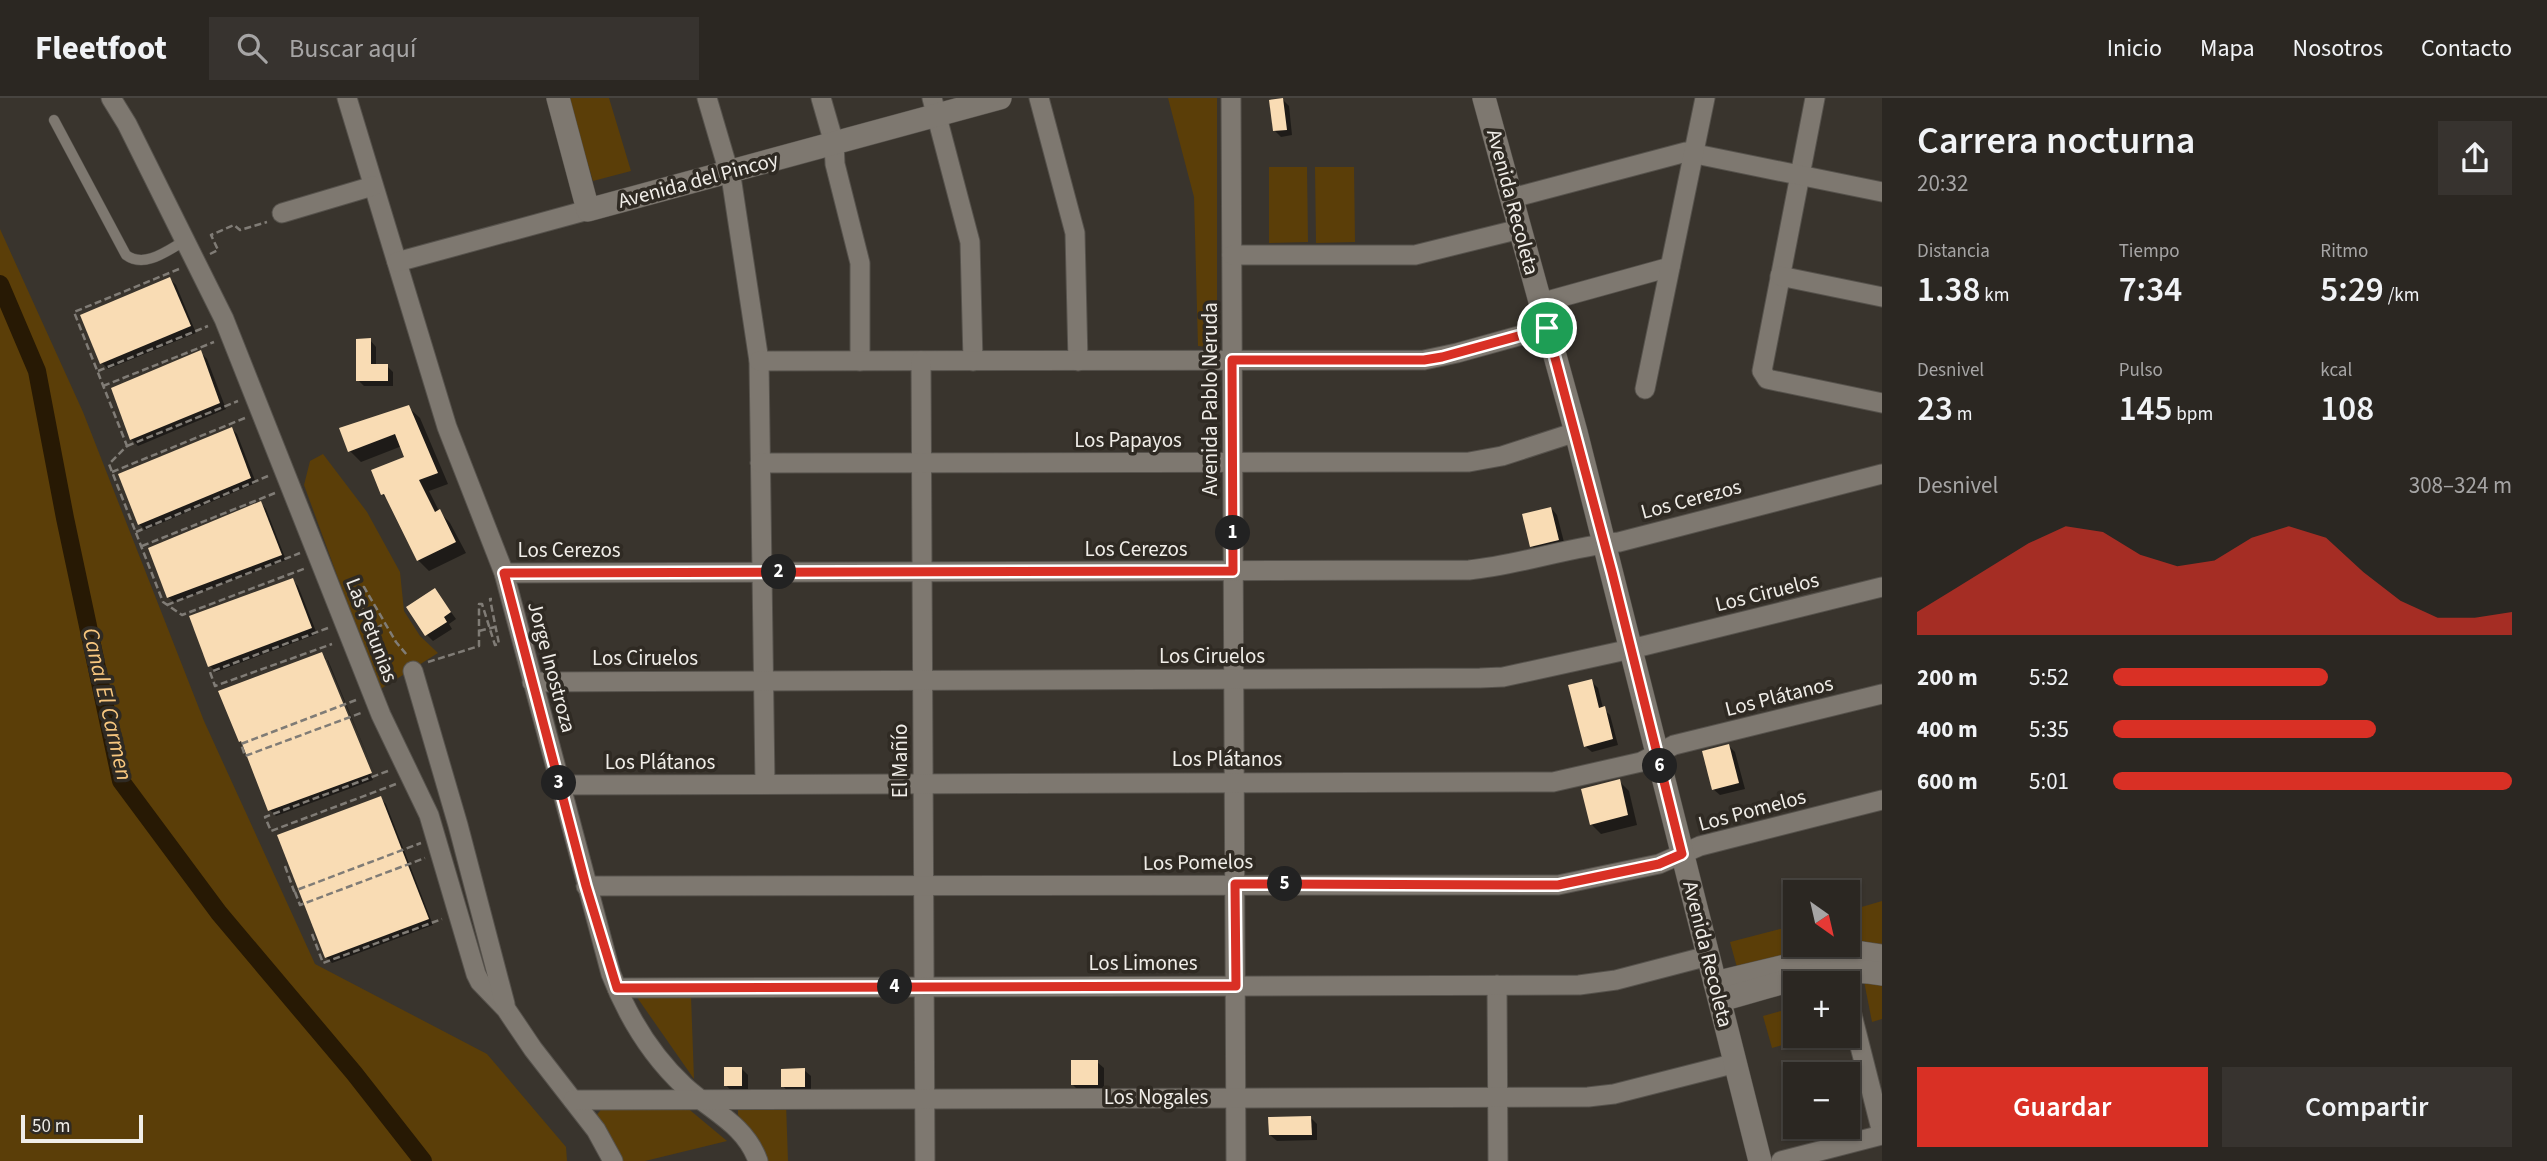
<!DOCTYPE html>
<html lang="es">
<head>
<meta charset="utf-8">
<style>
	body { margin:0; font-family:"Source Sans 3",sans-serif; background:#37332f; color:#f1f3f6; height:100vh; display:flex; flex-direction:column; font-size:26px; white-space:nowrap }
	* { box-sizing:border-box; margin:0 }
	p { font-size:23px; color:#a6a5a5 }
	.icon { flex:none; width:38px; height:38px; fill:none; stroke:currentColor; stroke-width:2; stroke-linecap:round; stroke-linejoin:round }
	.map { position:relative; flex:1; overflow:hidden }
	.drawer { display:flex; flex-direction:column; background:#2b2722; width:665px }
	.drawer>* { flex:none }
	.needle { width:46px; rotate:146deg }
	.tools { position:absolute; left:1783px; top:782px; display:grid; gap:14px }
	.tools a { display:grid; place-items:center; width:77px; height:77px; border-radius:0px; background:#2b2722; box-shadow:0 2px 5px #0004,0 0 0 2px #474440; font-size:35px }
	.scale { position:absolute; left:21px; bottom:18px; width:122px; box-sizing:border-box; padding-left:7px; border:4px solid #f0ede8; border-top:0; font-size:19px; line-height:24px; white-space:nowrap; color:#f0ede8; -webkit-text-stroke:5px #2f2a23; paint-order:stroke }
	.pin { position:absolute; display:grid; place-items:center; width:60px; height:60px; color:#fff; margin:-30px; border:4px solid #fff; border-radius:50%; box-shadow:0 2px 7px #0007 }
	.km { position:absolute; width:35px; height:35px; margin:-18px; border-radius:50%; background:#222; color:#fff; font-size:19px; line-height:35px; text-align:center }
	.round { display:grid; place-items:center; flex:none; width:74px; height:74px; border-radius:0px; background:#37332f }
	.headline { display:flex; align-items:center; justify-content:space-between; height:119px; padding:0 35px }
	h1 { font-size:38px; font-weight:600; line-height:52px }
	.metrics { display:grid; grid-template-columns:repeat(3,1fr); gap:10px; height:119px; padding:7px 35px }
	.metrics div { display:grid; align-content:center }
	.metrics b { font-size:35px; font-weight:600 }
	.metrics small { font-size:19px; font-weight:400 }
	.metrics p { font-size:19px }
	.chart { height:196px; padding:14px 35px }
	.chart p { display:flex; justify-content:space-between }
	.chart svg { width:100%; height:126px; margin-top:7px; fill:#d93025; opacity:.7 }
	.button { display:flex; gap:14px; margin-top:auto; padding:14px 35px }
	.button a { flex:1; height:80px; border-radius:0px; background:#d93025; color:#fff; font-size:28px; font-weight:600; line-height:80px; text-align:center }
	.button a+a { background:#37332f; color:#f1f3f6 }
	ul { padding:0 35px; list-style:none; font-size:23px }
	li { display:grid; grid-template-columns:112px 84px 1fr; align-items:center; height:52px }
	li i { height:18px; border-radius:9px; background:#d93025 }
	header { display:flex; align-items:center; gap:42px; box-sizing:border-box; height:98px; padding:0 35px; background:#2b2722; border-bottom:2px solid #474440 }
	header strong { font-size:33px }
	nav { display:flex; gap:38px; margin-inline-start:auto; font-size:24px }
	.search { width:490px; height:63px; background:#37332f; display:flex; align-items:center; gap:18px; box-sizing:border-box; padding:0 24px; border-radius:0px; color:#a6a5a5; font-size:26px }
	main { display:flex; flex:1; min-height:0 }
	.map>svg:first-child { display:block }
	.green { fill:#5b3e08 }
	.shadow { fill:#0007 }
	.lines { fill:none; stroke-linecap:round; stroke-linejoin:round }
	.canal { stroke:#271904; stroke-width:18 }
	.building { fill:#f9dcb4 }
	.service-casing { stroke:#56524c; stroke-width:11 }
	.minor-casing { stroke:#56524c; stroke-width:21 }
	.tertiary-casing { stroke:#56524c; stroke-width:24 }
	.path { stroke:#807c76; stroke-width:2.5; stroke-dasharray:7 3.5; stroke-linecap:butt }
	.service { stroke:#7e7870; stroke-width:10 }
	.minor { stroke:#7e7870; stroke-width:19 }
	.tertiary { stroke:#7e7870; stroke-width:23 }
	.route-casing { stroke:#fff; stroke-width:14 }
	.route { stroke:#d93025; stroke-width:9 }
	.labels { text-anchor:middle; stroke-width:7; stroke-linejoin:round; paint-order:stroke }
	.street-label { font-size:21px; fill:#f0ede8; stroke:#2f2a23 }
	.water-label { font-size:23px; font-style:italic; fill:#f8c77f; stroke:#2f2a23 }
</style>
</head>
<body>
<header>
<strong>Fleetfoot</strong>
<div class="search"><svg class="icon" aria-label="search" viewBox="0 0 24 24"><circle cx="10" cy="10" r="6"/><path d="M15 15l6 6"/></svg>Buscar aquí</div>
<nav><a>Inicio</a><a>Mapa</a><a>Nosotros</a><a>Contacto</a></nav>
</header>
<main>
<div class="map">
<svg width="1882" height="1063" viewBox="0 0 1882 1063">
	<rect width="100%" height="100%" fill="#39342d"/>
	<g class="green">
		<polygon points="568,0 609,0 631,73 593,83"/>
		<polygon points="1168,0 1217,0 1217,250 1198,248 1194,99"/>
		<polygon points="1269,69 1307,69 1308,144 1269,145"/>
		<polygon points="1315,69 1354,69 1355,144 1316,145"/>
		<polygon points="0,131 83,314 204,623 315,866 487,956 566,1049 567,1063 0,1063"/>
		<polygon points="323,356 367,414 400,474 404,513 420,538 438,555 379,592 304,387 310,363"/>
		<polygon points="1882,803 1882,847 1857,842 1848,844 1848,813"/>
		<polygon points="1795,827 1796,847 1837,847 1738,873 1730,844"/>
		<polygon points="1863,878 1882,881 1882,921 1872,924"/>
		<polygon points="634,895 691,898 694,981"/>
		<polygon points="1795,909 1796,938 1815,938 1772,950 1763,918"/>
		<polygon points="786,1005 788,1063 767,1063 754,1036 738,1017 738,1008"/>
		<polygon points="685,1008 727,1043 645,1063 621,1063 596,1018 603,1009"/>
	</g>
	<g class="shadow">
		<polygon points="1283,2 1289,8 1292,37 1281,39 1274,32"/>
		<polygon points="170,181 176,187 196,235 108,271 102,265"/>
		<polygon points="370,242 376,249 376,268 387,268 393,274 393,288 364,288 358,282"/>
		<polygon points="201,255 207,261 226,311 138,348 131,341"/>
		<polygon points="408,309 420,320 448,386 429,393 439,413 450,425 466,455 429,473 418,462 389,403 382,396 407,360 402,348 361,364 350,353"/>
		<polygon points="232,331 237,336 256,385 145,432 139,426"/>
		<polygon points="261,405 266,411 286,462 174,504 168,499"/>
		<polygon points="1551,410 1557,417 1565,448 1538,454 1532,448"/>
		<polygon points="292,482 298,488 317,536 216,574 210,568"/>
		<polygon points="435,492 456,521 449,526 452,531 433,543 427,537"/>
		<polygon points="322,556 326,561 323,561 373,682 276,718 270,712"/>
		<polygon points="327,562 328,562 377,681"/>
		<polygon points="1591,583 1598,590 1603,610 1610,617 1618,647 1592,654 1585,648"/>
		<polygon points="1729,648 1735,654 1745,691 1720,697 1713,691"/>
		<polygon points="1619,683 1629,693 1637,727 1601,736 1591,726"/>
		<polygon points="380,700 386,706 433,827 332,865 326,859"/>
		<polygon points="1097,964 1104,970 1104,993 1079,993 1072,986"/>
		<polygon points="742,971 748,977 748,994 732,994 726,987"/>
		<polygon points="804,972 811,978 811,995 789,995 783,988"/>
		<polygon points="1311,1020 1317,1026 1317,1042 1277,1043 1270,1037"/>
	</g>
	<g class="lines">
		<polyline class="canal" points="0,186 37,273 65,420 121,683 219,815 354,975 423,1063"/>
	</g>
	<g class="building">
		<polygon points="1283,0 1287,32 1273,33 1269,2"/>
		<polygon points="170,179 191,228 100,266 80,217"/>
		<polygon points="371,240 371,266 388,266 388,283 356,283 356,241"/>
		<polygon points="201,252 220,305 130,342 111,290"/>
		<polygon points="409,307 438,375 419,382 435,414 440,411 456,444 417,463 384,396 381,397 371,372 404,359 395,336 348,354 339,330"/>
		<polygon points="232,329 251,380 138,427 118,376"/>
		<polygon points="261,403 282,457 167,500 148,450"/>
		<polygon points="1551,409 1559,442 1530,449 1522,416"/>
		<polygon points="293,480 312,530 208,569 189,518"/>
		<polygon points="435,490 451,514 444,519 447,524 425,538 406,509"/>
		<polygon points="322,554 372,675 268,713 241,643 239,644 218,593"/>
		<polygon points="1592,581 1599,610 1605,608 1613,641 1584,649 1568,587"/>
		<polygon points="1729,646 1739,685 1712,692 1702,653"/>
		<polygon points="1620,681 1628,717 1590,727 1581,691"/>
		<polygon points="381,698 429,821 325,860 277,737"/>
		<rect x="1071" y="962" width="27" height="25"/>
		<rect x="724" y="969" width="18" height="19"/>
		<polygon points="805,970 805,989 781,989 781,971"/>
		<polygon points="1311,1018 1312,1037 1269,1037 1268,1019"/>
	</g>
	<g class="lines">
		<g class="service-casing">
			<path id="service" d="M54 22 126 157C145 171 168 152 186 142"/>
		</g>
		<g class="minor-casing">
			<g id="minor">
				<polyline points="111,0 127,26 224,221 381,617 429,717 476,876 480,884 506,911 533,951 596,1032 613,1063"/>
				<path d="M347 0 447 329 504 475 611 876C627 917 651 957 684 988 711 1013 745 1026 758 1063"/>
				<polyline points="707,0 732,85 759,263 765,686"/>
				<polyline points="821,0 834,45 835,66 860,165 860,263"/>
				<polyline points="932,0 970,144 973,263"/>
				<polyline points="1039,0 1075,135 1078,263"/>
				<polyline points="1231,0 1236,1063"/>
				<polyline points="1815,0 1762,273 1767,281 1882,305"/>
				<polyline points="1512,100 1686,54 1882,94"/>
				<polyline points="282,115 373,88"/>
				<polyline points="1232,157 1415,157 1520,131"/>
				<polyline points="397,164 588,112"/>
				<polyline points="1780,178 1882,199"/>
				<polyline points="1540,205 1670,169"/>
				<polyline points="759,263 1424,262 1457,255 1547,230"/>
				<polyline points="921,263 925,1063"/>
				<polyline points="1645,291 1705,0"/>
				<polyline points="760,365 1469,364 1502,358 1576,334"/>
				<path d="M504 475 1469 472C1520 467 1568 449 1619 444L1882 376"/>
				<polyline points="413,573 458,727 505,906"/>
				<polyline points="532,584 1480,580 1503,579 1631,551 1882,489"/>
				<polyline points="559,687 1553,684 1641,664 1674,647 1882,596"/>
				<polyline points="586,788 1558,787 1659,766 1700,748 1882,702"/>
				<polyline points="1497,887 1498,1063"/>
				<polyline points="617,890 1579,887 1616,882 1708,858"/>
				<polyline points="1848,901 1882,1035"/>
				<polyline points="573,1002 1588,999 1614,996 1736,965"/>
				<polyline points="1781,1063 1882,1037"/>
			</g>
		</g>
		<g class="tertiary-casing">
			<g id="tertiary">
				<polyline points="558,0 588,112 1000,0"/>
				<polyline points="1484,0 1576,334 1760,1063"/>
				<polyline points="1715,885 1848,853 1882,858"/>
				<path d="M1720 902C1771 889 1830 865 1882 876"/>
			</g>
		</g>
		<g class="path">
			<polyline points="210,156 218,152 211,137 234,127 240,132 267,124"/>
			<polyline points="179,171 74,214 127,348 109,366 163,504 182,517 306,470"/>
			<polyline points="98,273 208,228"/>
			<polyline points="103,288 214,244"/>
			<polyline points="127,348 238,303"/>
			<polyline points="112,374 245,320"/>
			<polyline points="136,434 268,378"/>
			<polyline points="142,448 275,395"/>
			<polyline points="167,507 300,455"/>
			<polyline points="366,527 358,491 364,489 396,544 407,557"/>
			<polyline points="328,530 210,574 215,588 332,546"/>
			<polyline points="479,533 495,529"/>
			<polyline points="367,536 385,525"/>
			<polyline points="428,564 479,548 479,506 482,506 495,547 499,546 490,501 492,501"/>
			<polyline points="356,602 241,646 245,658 361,615"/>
			<polyline points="388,673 265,719 271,733 396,686"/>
			<polyline points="285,768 294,793 421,745"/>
			<polyline points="295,794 300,807 425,760"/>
			<polyline points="312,836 323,865 442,821"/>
		</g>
		<use href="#service" class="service"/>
		<use href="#minor" class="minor"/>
		<use href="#tertiary" class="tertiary"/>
	</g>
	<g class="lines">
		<g class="route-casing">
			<polygon id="route" points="1547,230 1612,474 1682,756 1659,766 1558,787 1235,786 1236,888 617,890 586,788 504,475 1233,473 1232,262 1424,262 1442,259"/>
		</g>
		<use href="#route" class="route"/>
	</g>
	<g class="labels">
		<g class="street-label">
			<text transform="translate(698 82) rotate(-15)" y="7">Avenida del Pincoy</text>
			<text transform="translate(1513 104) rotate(75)" y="7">Avenida Recoleta</text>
			<text transform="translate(1210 301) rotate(-90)" y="7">Avenida Pablo Neruda</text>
			<text x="1128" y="349">Los Papayos</text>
			<text transform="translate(1691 401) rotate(-15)" y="7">Los Cerezos</text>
			<text x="1136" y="458">Los Cerezos</text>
			<text x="569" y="459">Los Cerezos</text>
			<text transform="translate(1767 494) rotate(-14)" y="7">Los Ciruelos</text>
			<text transform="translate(372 532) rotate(69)" y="7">Las Petunias</text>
			<text x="1212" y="565">Los Ciruelos</text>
			<text x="645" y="567">Los Ciruelos</text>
			<text transform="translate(552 569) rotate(75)" y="7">Jorge Inostroza</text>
			<text transform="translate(1779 598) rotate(-14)" y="7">Los Plátanos</text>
			<text x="1227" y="668">Los Plátanos</text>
			<text transform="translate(900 663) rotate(-90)" y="7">El Mañío</text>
			<text x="660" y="671">Los Plátanos</text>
			<text transform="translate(1752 712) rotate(-15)" y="7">Los Pomelos</text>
			<text transform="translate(1198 764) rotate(-1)" y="7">Los Pomelos</text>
			<text transform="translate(1708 856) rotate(76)" y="7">Avenida Recoleta</text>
			<text x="1143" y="872">Los Limones</text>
			<text x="1156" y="1006">Los Nogales</text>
		</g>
		<g class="water-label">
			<text transform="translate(108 606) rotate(77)" y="8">Canal El Carmen</text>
		</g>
	</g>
</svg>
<div class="tools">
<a><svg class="needle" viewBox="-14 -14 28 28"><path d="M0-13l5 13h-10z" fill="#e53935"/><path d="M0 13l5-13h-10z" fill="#a6a5a5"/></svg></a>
<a>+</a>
<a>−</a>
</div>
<div class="scale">50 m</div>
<div class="pin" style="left:1547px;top:230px;background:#1e9e55"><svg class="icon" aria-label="arrive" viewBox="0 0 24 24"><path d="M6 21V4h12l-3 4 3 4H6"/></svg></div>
<b class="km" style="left:1233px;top:435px">1</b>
<b class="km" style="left:779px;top:474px">2</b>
<b class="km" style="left:559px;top:685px">3</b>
<b class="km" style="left:895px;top:889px">4</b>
<b class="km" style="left:1285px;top:786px">5</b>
<b class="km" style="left:1660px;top:668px">6</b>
</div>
<section class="drawer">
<div class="headline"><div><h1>Carrera nocturna</h1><p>20:32</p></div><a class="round"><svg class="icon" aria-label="share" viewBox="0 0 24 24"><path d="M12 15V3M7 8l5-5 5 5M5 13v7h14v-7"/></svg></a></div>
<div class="metrics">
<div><p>Distancia</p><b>1.38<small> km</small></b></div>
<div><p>Tiempo</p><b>7:34</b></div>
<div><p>Ritmo</p><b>5:29<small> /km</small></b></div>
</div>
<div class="metrics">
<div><p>Desnivel</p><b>23<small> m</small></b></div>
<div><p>Pulso</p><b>145<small> bpm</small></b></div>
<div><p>kcal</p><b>108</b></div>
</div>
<div class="chart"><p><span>Desnivel</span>308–324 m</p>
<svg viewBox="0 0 160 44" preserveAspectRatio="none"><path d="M0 44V36L10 28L20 20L30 12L40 6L50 8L60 16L70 20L80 18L90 10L100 6L110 10L120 22L130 32L140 38L150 38L160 36V44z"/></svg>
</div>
<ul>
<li><b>200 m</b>5:52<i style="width:54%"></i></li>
<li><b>400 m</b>5:35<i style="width:66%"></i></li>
<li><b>600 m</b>5:01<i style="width:100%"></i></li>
</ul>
<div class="button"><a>Guardar</a><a>Compartir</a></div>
</section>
</main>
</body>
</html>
